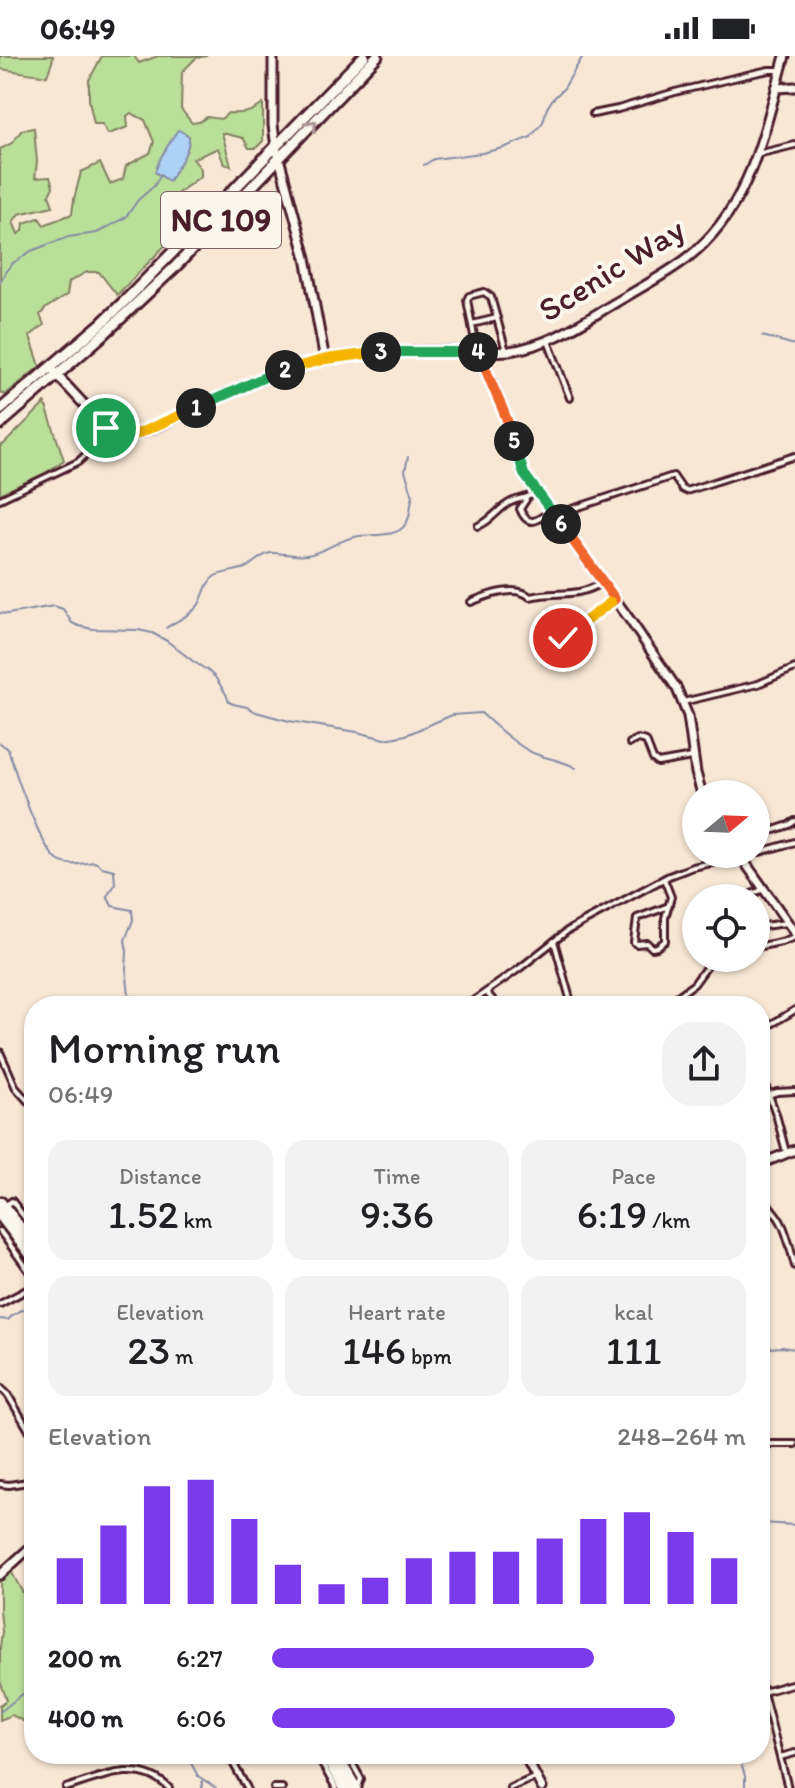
<!DOCTYPE html>
<html lang="en">
<head>
<meta charset="utf-8">
<style>
	body { margin:0; font-family:Itim,sans-serif; background:#f2f2f2; color:#202124; height:100vh; display:flex; flex-direction:column; font-size:30px; white-space:nowrap }
	* { box-sizing:border-box; margin:0 }
	p { font-size:26px; color:#757577 }
	.icon { flex:none; width:44px; height:44px; fill:none; stroke:currentColor; stroke-width:2; stroke-linecap:round; stroke-linejoin:round }
	.map { position:relative; flex:1; overflow:hidden }
	.drawer { position:absolute; left:24px; top:940px; width:746px; height:768px; display:flex; flex-direction:column; background:#fff; border-radius:32px; box-shadow:0 2px 6px #0004 }
	.drawer>* { flex:none }
	.needle { width:52px; rotate:71deg }
	.controls { position:absolute; left:682px; top:724px; display:grid; gap:16px }
	.controls a { display:grid; place-items:center; width:88px; height:88px; border-radius:50%; background:#fff; box-shadow:0 2px 6px #0004; font-size:40px }
	.pin { position:absolute; display:grid; place-items:center; width:68px; height:68px; color:#fff; margin:-34px; border:4px solid #fff; border-radius:50%; box-shadow:0 2px 8px #0007 }
	.km { position:absolute; width:40px; height:40px; margin:-20px; border-radius:50%; background:#222; color:#fff; font-size:22px; line-height:40px; text-align:center }
	.round { display:grid; place-items:center; flex:none; width:84px; height:84px; border-radius:32px; background:#f2f2f2 }
	.overview { display:flex; align-items:center; justify-content:space-between; height:136px; padding:0 24px }
	h1 { font-size:44px; font-weight:600; line-height:60px }
	.metrics { display:grid; grid-template-columns:repeat(3,1fr); gap:12px; height:136px; padding:8px 24px }
	.metrics div { display:grid; align-content:center; border-radius:20px; background:#f2f2f2; text-align:center }
	.metrics b { font-size:40px; font-weight:600 }
	.metrics small { font-size:22px; font-weight:400 }
	.metrics p { font-size:22px }
	.chart { height:224px; padding:16px 24px }
	.chart p { display:flex; justify-content:space-between }
	.chart svg { width:100%; height:144px; margin-top:8px; stroke:#7c3aed; stroke-width:6 }
	ul { padding:0 24px; list-style:none; font-size:26px }
	li { display:grid; grid-template-columns:128px 96px 1fr; align-items:center; height:60px }
	li i { height:20px; border-radius:10px; background:#7c3aed }
	.status { display:flex; justify-content:space-between; align-items:center; height:56px; padding:0 40px; background:#fff; direction:ltr }
	.status svg { height:22px; fill:currentColor }
	.map>svg:first-child { display:block }
	.green { fill:#badf99; stroke:#827f62; stroke-width:2 }
	.water { fill:#aed2f7; stroke:#868aa5; stroke-width:2 }
	.lines { fill:none; stroke-linecap:round; stroke-linejoin:round }
	.stream { stroke:#868aa5; stroke-width:2 }
	.street-casing { stroke:#4a1f2b; stroke-width:10 }
	.secondary-casing { stroke:#4a1f2b; stroke-width:13 }
	.primary-casing { stroke:#4a1f2b; stroke-width:15 }
	.highway-casing { stroke:#4a1f2b; stroke-width:17 }
	.street { stroke:#fbf7ec; stroke-width:4 }
	.secondary { stroke:#fbf7ec; stroke-width:7 }
	.primary { stroke:#fbf7ec; stroke-width:9 }
	.highway { stroke:#fbf7ec; stroke-width:11 }
	.oneway { stroke:#ab9695 }
	.split-1-casing { stroke:#fff; stroke-width:16 }
	.split-2-casing { stroke:#fff; stroke-width:16 }
	.split-3-casing { stroke:#fff; stroke-width:16 }
	.split-4-casing { stroke:#fff; stroke-width:16 }
	.split-5-casing { stroke:#fff; stroke-width:16 }
	.split-6-casing { stroke:#fff; stroke-width:16 }
	.split-7-casing { stroke:#fff; stroke-width:16 }
	.split-8-casing { stroke:#fff; stroke-width:16 }
	.split-1 { stroke:#f5b400; stroke-width:10 }
	.split-2 { stroke:#22a559; stroke-width:10 }
	.split-3 { stroke:#f5b400; stroke-width:10 }
	.split-4 { stroke:#22a559; stroke-width:10 }
	.split-5 { stroke:#f0652b; stroke-width:10 }
	.split-6 { stroke:#22a559; stroke-width:10 }
	.split-7 { stroke:#f0652b; stroke-width:10 }
	.split-8 { stroke:#f5b400; stroke-width:10 }
	.labels { text-anchor:middle; stroke-width:8; stroke-linejoin:round; paint-order:stroke }
	.shield { fill:#fbf7ec; stroke:#7f6065; stroke-width:2 }
	.shield-label { font-size:32px; font-weight:bold; fill:#4a1f2b }
	.street-label { font-size:34px; fill:#4a1f2b; stroke:#fbf7ec }
</style>
</head>
<body>
<div class="status"><b>06:49</b><svg viewBox="0 0 49 12"><path d="M0 12V9h3v3zM5 12V6h3v6zM10 12V3h3v9zM15 12V0h3v12zM26 1h20v11H26zM47 4h2v5h-2z"/></svg></div>
<div class="map">
<svg width="795" height="1732" viewBox="0 0 795 1732">
	<rect width="100%" height="100%" fill="#f8e7d5"/>
	<filter id="ink" filterUnits="userSpaceOnUse"><feTurbulence type="fractalNoise" baseFrequency=".0125" numOctaves="2"/><feDisplacementMap in="SourceGraphic" scale="16" xChannelSelector="R" yChannelSelector="G"/><feConvolveMatrix kernelMatrix="1 2 1 2 8 2 1 2 1" color-interpolation-filters="sRGB"/></filter>
	<g filter="url(#ink)">
		<g class="green">
			<polygon points="0,0 53,0 52,6 47,20 0,13"/>
			<path d="M102 0H134L139 7 158 0H207L196 2 182 16 181 53 192 67 199 66 207 61 221 63 228 57C242 58 251 57 263 48V85L256 92H249L243 82 222 77 231 110 224 108 218 92 193 103 201 113V120L178 137 185 169 117 239 99 216H87L69 226 67 239 46 252 40 259 44 269 30 280 40 310 5 339 0 336V93L12 87 22 74 34 72 37 106 35 122 50 121 53 131 49 139 53 150 19 158 13 166 18 178 23 175 24 167 39 162 44 169 72 158 74 143 81 116 100 107 110 128 123 123 126 110 150 97 154 86 145 64 131 57 127 60 128 71 108 78 102 68H94L89 44V24Z"/>
			<polygon points="45,347 64,404 44,418 0,438 0,390 4,388"/>
			<polygon points="11,1515 23,1537 34,1587 34,1671 12,1659 0,1664 0,1649 7,1644 0,1625 0,1591 2,1575 0,1554 0,1525"/>
		</g>
		<path class="water" d="M179 74 189 80C190 96 177 111 169 125L155 116 161 101 177 75Z"/>
		<g class="lines">
			<g class="stream">
				<polyline points="424,109 434,103 482,97 503,92 531,81 543,66 547,52 552,44 564,32 583,0"/>
				<polyline points="0,226 6,215 13,207 31,195 68,181 97,177 126,161 138,144 154,130 161,118"/>
				<polyline points="762,280 795,289"/>
				<path d="M0 557 8 558 54 550 63 553 72 567 79 570 92 573 138 574 152 577 167 585 194 606 207 614 215 621 226 638 229 646 233 648 247 651 256 656 289 665 357 676 385 683 406 679 452 659 481 657C494 669 517 690 533 697 547 703 563 704 576 712"/>
				<path d="M166 572C176 565 189 560 197 551 204 543 205 526 215 520 220 517 237 515 245 512 254 508 261 498 271 497 281 496 294 501 307 499 326 496 341 482 359 480 373 478 396 482 405 469 412 461 409 449 413 440L405 415 408 401"/>
				<path d="M0 687 8 693C15 716 41 795 59 805 70 811 84 807 95 806L102 811 114 814 115 829 107 840 112 850 132 854 133 864 125 884 127 896 126 913 129 939 139 950"/>
				<path d="M0 1263 8 1264C14 1257 24 1250 34 1253"/>
				<polyline points="760,1293 782,1291 795,1293"/>
				<polyline points="760,1467 795,1469"/>
				<polyline points="0,1656 29,1633 34,1624"/>
				<polyline points="186,1698 198,1720 216,1732"/>
				<polyline points="738,1698 745,1720 745,1732"/>
				<polyline points="202,1725 202,1732"/>
			</g>
			<g class="street-casing">
				<g id="street">
					<polyline points="593,58 618,53 675,36 755,17 769,14 781,14"/>
					<polyline points="757,98 795,89"/>
					<polyline points="472,268 497,262"/>
					<polyline points="548,285 570,342"/>
					<polyline points="477,295 467,244 469,240 484,236 491,241 506,295"/>
					<polyline points="0,443 78,406 91,394 106,372"/>
					<path d="M526 444 520 453C528 473 538 464 550 455"/>
					<polyline points="554,459 673,420 682,433 686,435 795,400"/>
					<path d="M478 470C492 465 498 452 511 446 521 441 526 444 536 436"/>
					<path d="M471 546C487 539 516 528 530 541 558 534 575 543 601 527"/>
					<polyline points="549,594 615,543"/>
					<polyline points="683,646 758,628 795,612"/>
					<polyline points="630,687 638,683 646,685 653,703 658,707 692,701"/>
					<polyline points="756,780 789,769 795,765"/>
					<polyline points="756,797 795,786"/>
					<polyline points="664,823 671,841 665,862 665,885 657,891 652,892 647,887 636,888 634,886 637,862 669,850"/>
					<polyline points="742,842 764,833"/>
					<polyline points="756,871 786,867"/>
					<polyline points="554,885 572,950"/>
					<polyline points="756,891 781,886 795,881"/>
					<polyline points="486,936 498,950"/>
					<polyline points="466,950 520,912 567,875 587,864 669,820 693,811 751,798"/>
					<polyline points="664,950 694,928 713,902"/>
					<polyline points="760,975 795,954"/>
					<polyline points="0,996 16,1032 34,1052"/>
					<polyline points="760,1015 776,1058 786,1096"/>
					<polyline points="768,1039 777,1036 795,1035"/>
					<path d="M760 1133C765 1149 774 1153 781 1166 788 1179 791 1196 795 1210"/>
					<polyline points="4,1150 12,1145 34,1174"/>
					<polyline points="760,1154 767,1149"/>
					<polyline points="0,1175 34,1222"/>
					<polyline points="0,1248 34,1230"/>
					<polyline points="0,1331 8,1339 34,1383"/>
					<polyline points="760,1388 795,1388"/>
					<polyline points="0,1428 9,1429 34,1425"/>
					<polyline points="760,1625 788,1732"/>
					<polyline points="763,1636 795,1627"/>
					<polyline points="228,1698 247,1732"/>
					<polyline points="316,1698 336,1732"/>
					<polyline points="347,1698 361,1723 358,1731"/>
					<polyline points="780,1701 795,1697"/>
					<path d="M66 1732C100 1721 140 1702 169 1732"/>
					<polyline points="274,1732 282,1732"/>
					<polyline points="510,1732 536,1721"/>
				</g>
			</g>
			<g class="secondary-casing">
				<g id="secondary">
					<polyline points="273,0 273,69 276,91 306,202 325,304"/>
					<polyline points="776,32 795,31"/>
					<path d="M480 296C487 321 500 343 509 368 515 385 518 402 524 418L630 564 677 633 688 660 696 717 702 738"/>
					<path d="M54 316 106 372 120 378 135 379C156 373 176 361 196 352 238 332 280 313 327 303 367 295 407 295 448 295 468 295 488 297 509 295 548 290 580 268 613 248 637 234 663 220 686 203 751 153 764 75 785 0"/>
					<polyline points="739,798 795,877"/>
					<polyline points="760,1108 795,1094"/>
					<polyline points="0,1519 34,1488"/>
					<polyline points="524,1698 542,1732"/>
				</g>
			</g>
			<g class="primary-casing">
				<g id="primary">
					<polyline points="0,354 101,268 131,239 364,0"/>
					<polyline points="0,368 105,277 175,211 377,0"/>
				</g>
			</g>
			<g class="highway-casing">
				<g id="highway">
					<polyline points="0,1147 29,1184"/>
					<polyline points="0,1158 34,1202"/>
					<polyline points="325,1698 345,1732"/>
					<polyline points="335,1698 355,1732"/>
				</g>
			</g>
			<use href="#street" class="street"/>
			<use href="#secondary" class="secondary"/>
			<use href="#primary" class="primary"/>
			<use href="#highway" class="highway"/>
		</g>
		<defs><path id="oneway-chevron" d="M-2-3.5L2.5 0L-2 3.5" fill="none" stroke-width="1.6" stroke-linecap="round" stroke-linejoin="round" transform="scale(2)"/></defs>
		<use class="oneway" href="#oneway-chevron" transform="translate(312 69) rotate(-47)"/>
	</g>
	<g class="lines" filter="url(#ink)">
		<g class="split-1-casing">
			<polyline id="split-1" points="106,372 120,378 135,379 196,352"/>
		</g>
		<g class="split-2-casing">
			<polyline id="split-2" points="196,352 265,321 285,314"/>
		</g>
		<g class="split-3-casing">
			<polyline id="split-3" points="285,314 326,303 381,296"/>
		</g>
		<g class="split-4-casing">
			<polyline id="split-4" points="381,296 478,296"/>
		</g>
		<g class="split-5-casing">
			<path id="split-5" d="M478 296H480C488 326 506 354 514 385"/>
		</g>
		<g class="split-6-casing">
			<polyline id="split-6" points="514,385 524,418 561,468"/>
		</g>
		<g class="split-7-casing">
			<polyline id="split-7" points="561,468 615,543 611,546"/>
		</g>
		<g class="split-8-casing">
			<polyline id="split-8" points="563,582 611,546"/>
		</g>
		<use href="#split-1" class="split-1"/>
		<use href="#split-2" class="split-2"/>
		<use href="#split-3" class="split-3"/>
		<use href="#split-4" class="split-4"/>
		<use href="#split-5" class="split-5"/>
		<use href="#split-6" class="split-6"/>
		<use href="#split-7" class="split-7"/>
		<use href="#split-8" class="split-8"/>
	</g>
	<g class="labels">
		<rect class="shield" x="161" y="136" width="120" height="56" rx="6"/>
		<g class="shield-label">
			<text x="221" y="175">NC 109</text>
		</g>
		<g class="street-label">
			<text transform="translate(611 213) rotate(-32)" y="12">Scenic Way</text>
		</g>
	</g>
</svg>
<div class="controls">
<a><svg class="needle" viewBox="-14 -14 28 28"><path d="M0-13l5 13h-10z" fill="#e53935"/><path d="M0 13l5-13h-10z" fill="#757577"/></svg></a>
<a><svg class="icon" aria-label="locate" viewBox="0 0 24 24"><circle cx="12" cy="12" r="6"/><path d="M12 2v4M12 18v4M2 12h4M18 12h4"/></svg></a>
</div>
<div class="pin" style="left:106px;top:372px;background:#1e9e55"><svg class="icon" aria-label="arrive" viewBox="0 0 24 24"><path d="M6 21V4h12l-3 4 3 4H6"/></svg></div>
<div class="pin" style="left:563px;top:582px;background:#d93025"><svg class="icon" aria-label="check" viewBox="0 0 24 24"><path d="M5 12l5 5 9-10"/></svg></div>
<b class="km" style="left:196px;top:352px">1</b>
<b class="km" style="left:285px;top:314px">2</b>
<b class="km" style="left:381px;top:296px">3</b>
<b class="km" style="left:478px;top:296px">4</b>
<b class="km" style="left:514px;top:385px">5</b>
<b class="km" style="left:561px;top:468px">6</b>
<section class="drawer">
<div class="overview"><div><h1>Morning run</h1><p>06:49</p></div><a class="round"><svg class="icon" aria-label="share" viewBox="0 0 24 24"><path d="M12 15V3M7 8l5-5 5 5M5 13v7h14v-7"/></svg></a></div>
<div class="metrics">
<div><p>Distance</p><b>1.52<small> km</small></b></div>
<div><p>Time</p><b>9:36</b></div>
<div><p>Pace</p><b>6:19<small> /km</small></b></div>
</div>
<div class="metrics">
<div><p>Elevation</p><b>23<small> m</small></b></div>
<div><p>Heart rate</p><b>146<small> bpm</small></b></div>
<div><p>kcal</p><b>111</b></div>
</div>
<div class="chart"><p><span>Elevation</span>248–264 m</p>
<svg viewBox="0 0 160 44" preserveAspectRatio="none"><path d="M5 44V30M15 44V20M25 44V8M35 44V6M45 44V18M55 44V32M65 44V38M75 44V36M85 44V30M95 44V28M105 44V28M115 44V24M125 44V18M135 44V16M145 44V22M155 44V30"/></svg>
</div>
<ul>
<li><b>200 m</b>6:27<i style="width:68%"></i></li>
<li><b>400 m</b>6:06<i style="width:85%"></i></li>
</ul>
</section>
</div>
</body>
</html>
